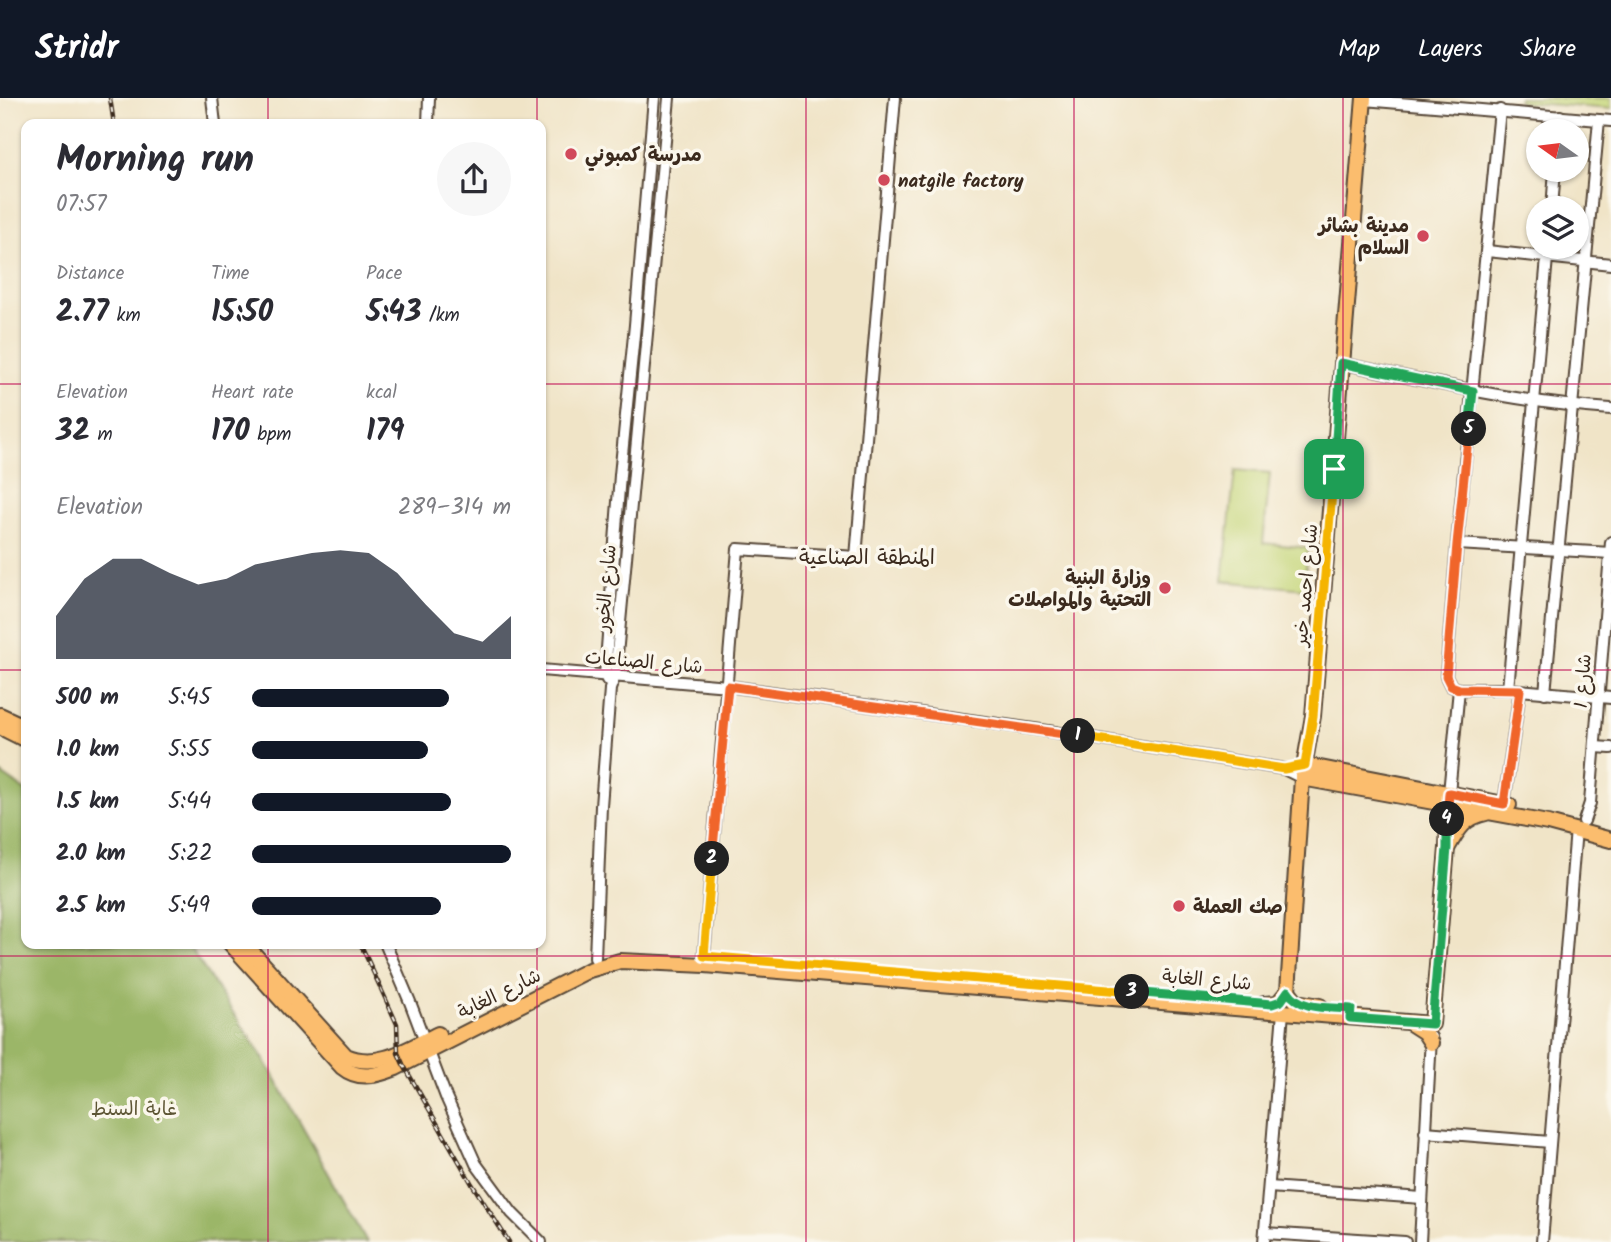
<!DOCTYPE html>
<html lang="en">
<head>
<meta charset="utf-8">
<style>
	body { margin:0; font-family:Kalam,"Playpen Sans Arabic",sans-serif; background:#f7f7f7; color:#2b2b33; height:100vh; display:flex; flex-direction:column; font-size:26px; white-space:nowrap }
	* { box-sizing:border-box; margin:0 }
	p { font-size:23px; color:#7c7c81 }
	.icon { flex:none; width:38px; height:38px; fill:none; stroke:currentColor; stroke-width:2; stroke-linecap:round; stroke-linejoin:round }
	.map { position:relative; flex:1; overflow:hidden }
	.side { position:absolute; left:21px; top:21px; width:525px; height:830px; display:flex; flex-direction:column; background:#fff; border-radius:14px; box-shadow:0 2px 5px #0004 }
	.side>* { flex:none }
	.needle { width:46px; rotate:284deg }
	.buttons { position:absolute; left:1526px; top:21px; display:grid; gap:14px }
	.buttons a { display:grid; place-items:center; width:63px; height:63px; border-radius:50%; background:#fff; box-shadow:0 2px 5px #0004; font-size:35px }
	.pin { position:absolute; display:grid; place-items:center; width:60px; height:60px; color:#fff; margin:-30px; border-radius:14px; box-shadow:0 4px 10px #0006 }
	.km { position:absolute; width:35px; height:35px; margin:-18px; border-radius:50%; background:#222; color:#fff; font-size:19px; line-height:35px; text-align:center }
	.round { display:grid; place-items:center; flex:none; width:74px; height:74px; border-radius:37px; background:#f7f7f7 }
	.overview { display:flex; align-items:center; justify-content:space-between; height:119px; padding:0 35px }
	h1 { font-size:38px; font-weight:700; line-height:52px }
	.figures { display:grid; grid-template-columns:repeat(3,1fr); gap:10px; height:119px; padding:7px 35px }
	.figures div { display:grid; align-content:center }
	.figures b { font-size:30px; font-weight:700 }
	.figures small { font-size:19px; font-weight:400 }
	.figures p { font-size:19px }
	.chart { height:196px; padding:14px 35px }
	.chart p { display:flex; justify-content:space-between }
	.chart svg { width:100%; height:126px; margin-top:7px; fill:#111827; opacity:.7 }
	ul { padding:0 35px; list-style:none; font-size:23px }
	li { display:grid; grid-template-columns:112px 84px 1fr; align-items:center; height:52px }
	li i { height:18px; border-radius:9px; background:#111827 }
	header { display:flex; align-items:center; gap:42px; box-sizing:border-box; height:98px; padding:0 35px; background:#111827; color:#fff }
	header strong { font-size:33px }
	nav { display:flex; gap:38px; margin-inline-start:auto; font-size:24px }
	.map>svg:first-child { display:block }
	.green { fill:#c4d578; stroke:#80804b; stroke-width:2 }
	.forest { fill:#9bb668; stroke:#6b7043; stroke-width:2 }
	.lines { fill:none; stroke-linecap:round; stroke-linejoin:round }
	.minor-casing { stroke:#564637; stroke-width:14 }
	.major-casing { stroke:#564637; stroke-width:18 }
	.minor { stroke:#fff; stroke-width:10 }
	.major { stroke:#fbbd6e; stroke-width:14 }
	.rail-casing { stroke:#3b2a1e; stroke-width:4.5 }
	.rail { stroke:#fbf7ec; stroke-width:2; stroke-dasharray:5; stroke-linecap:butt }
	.split-1-casing { stroke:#fff; stroke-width:14 }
	.split-2-casing { stroke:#fff; stroke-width:14 }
	.split-3-casing { stroke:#fff; stroke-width:14 }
	.split-4-casing { stroke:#fff; stroke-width:14 }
	.split-5-casing { stroke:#fff; stroke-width:14 }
	.split-6-casing { stroke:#fff; stroke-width:14 }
	.split-1 { stroke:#f5b400; stroke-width:9 }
	.split-2 { stroke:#f0652b; stroke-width:9 }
	.split-3 { stroke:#f5b400; stroke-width:9 }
	.split-4 { stroke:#22a559; stroke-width:9 }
	.split-5 { stroke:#f0652b; stroke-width:9 }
	.split-6 { stroke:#22a559; stroke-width:9 }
	.grid { fill:none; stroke:#c2185b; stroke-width:2; stroke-opacity:0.55 }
	.poi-dot { fill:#d1495b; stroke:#fbf7ec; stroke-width:2.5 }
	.labels { text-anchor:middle; stroke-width:7; stroke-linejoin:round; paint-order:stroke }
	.poi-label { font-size:19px; font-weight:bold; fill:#3b2a1e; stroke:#fbf7ec; text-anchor:start }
	.street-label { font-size:19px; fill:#3b2a1e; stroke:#fbf7ec }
	.park-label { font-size:19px; fill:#5d5534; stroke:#fbf7ec }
	.neighbourhood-label { font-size:21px; fill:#3b2a1e; stroke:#fbf7ec }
</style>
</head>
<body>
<header>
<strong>Stridr</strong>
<nav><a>Map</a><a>Layers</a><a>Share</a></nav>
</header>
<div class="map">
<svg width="1611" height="1144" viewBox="0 0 1611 1144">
	<rect width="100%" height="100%" fill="#fbf7ec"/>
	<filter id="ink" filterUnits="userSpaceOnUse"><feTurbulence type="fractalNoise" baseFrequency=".0143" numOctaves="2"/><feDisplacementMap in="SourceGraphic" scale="14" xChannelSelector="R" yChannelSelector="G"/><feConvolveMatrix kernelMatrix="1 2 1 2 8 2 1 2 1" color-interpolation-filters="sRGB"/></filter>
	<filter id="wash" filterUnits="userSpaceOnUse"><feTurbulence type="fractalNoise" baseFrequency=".00686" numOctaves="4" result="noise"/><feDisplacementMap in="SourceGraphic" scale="28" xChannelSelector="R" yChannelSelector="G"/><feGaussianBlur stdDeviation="1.57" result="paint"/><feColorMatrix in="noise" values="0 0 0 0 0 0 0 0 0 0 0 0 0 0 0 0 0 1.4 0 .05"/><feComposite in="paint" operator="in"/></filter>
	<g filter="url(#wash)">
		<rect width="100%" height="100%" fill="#f0e4c7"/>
		<g class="green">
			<polygon points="1519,0 1611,0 1611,11 1518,4"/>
			<polygon points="1235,372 1270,375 1263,445 1308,450 1304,491 1223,483"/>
		</g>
		<polygon class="forest" points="0,675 26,693 26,845 187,845 267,966 367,1144 0,1144"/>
	</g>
	<g filter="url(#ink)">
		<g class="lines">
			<g class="minor-casing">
				<g id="minor">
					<polyline points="212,0 215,26"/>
					<polyline points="1364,2 1611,23"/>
					<polyline points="428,26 429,0"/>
					<polyline points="1558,33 1560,18"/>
					<polyline points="1552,110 1555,72"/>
					<polyline points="1487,153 1611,166"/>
					<path d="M1341 265C1431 284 1519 305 1611 311"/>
					<polyline points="1457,446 1611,455"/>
					<polyline points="541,572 728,588 1048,633 1284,671 1302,680"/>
					<polyline points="607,582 605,577 620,377 635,227 654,0"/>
					<polyline points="1459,591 1508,591 1611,600"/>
					<polyline points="1508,591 1548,149"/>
					<polyline points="1545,595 1599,22"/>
					<polyline points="1595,649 1611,650"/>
					<polyline points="1449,695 1459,591 1451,588 1446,578 1457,446 1500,12"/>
					<polyline points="1504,706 1520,592"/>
					<polyline points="1584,723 1590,705 1611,444"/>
					<polyline points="385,845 410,904 446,999 476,1066 512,1115 541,1144"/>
					<polyline points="704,858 738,451 856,459 895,0"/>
					<polyline points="595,860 601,708 610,591 615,578 669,0"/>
					<polyline points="1425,1034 1550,1044"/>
					<polyline points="1269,1089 1422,1100"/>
					<polyline points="1265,1135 1405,1144"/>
					<polyline points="1264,1144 1283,914"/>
					<polyline points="1420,1144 1431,939"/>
					<polyline points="1542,1144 1576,731"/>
				</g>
			</g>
			<g class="major-casing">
				<g id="major">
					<polyline points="0,617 26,629"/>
					<polyline points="0,629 26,642"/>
					<polyline points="1305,667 1509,707"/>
					<polyline points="1302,680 1548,725 1611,742"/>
					<path d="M1448 749C1458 731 1465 719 1486 715"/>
					<path d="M230 845 342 969C359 983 378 977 396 970L589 872 620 863 705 867 1432 926 1447 750 1449 695"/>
					<path d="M244 845 346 958C378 972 409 950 438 936"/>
					<polyline points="1288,893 1302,680 1313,618 1364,0"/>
					<polyline points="1288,893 1297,904 1320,908"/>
					<polyline points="1264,906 1278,905 1288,893"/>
					<polyline points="1410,925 1424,934 1431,945"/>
				</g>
			</g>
			<use href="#minor" class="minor"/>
			<use href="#major" class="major"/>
			<g class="rail-casing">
				<g id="rail">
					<polyline points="110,0 114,26"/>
					<polyline points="360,845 397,926 398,955 403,966 472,1086 509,1144"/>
				</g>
			</g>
			<use href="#rail" class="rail"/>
		</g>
	</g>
	<g class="lines" filter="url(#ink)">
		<g class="split-1-casing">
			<polyline id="split-1" points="1078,638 1284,671 1305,667 1313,618 1334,371"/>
		</g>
		<g class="split-2-casing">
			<polyline id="split-2" points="712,761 728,588 1078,638"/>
		</g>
		<g class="split-3-casing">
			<polyline id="split-3" points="712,761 704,858 1132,894"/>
		</g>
		<g class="split-4-casing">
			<path id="split-4" d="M1132 894 1272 906 1281 903 1288 893C1300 913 1330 909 1351 911L1350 920 1432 926 1447 750V721"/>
		</g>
		<g class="split-5-casing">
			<polyline id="split-5" points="1447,721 1449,695 1504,706 1520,592 1459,591 1451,588 1446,578 1457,446 1469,331"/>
		</g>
		<g class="split-6-casing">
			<polyline id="split-6" points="1334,371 1341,265 1473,293 1469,331"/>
		</g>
		<use href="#split-1" class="split-1"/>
		<use href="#split-2" class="split-2"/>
		<use href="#split-3" class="split-3"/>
		<use href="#split-4" class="split-4"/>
		<use href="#split-5" class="split-5"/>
		<use href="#split-6" class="split-6"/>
	</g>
	<path class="grid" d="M268 0V26M537 0V26M806 0V1144M1074 0V1144M1343 0V1144M0 286H26M541 286H1611M0 572H26M541 572H1611M268 845V1144M537 845V1144M0 858H1611"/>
	<g class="poi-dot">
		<circle cx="571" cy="56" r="7"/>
		<circle cx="884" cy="82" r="7"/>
		<circle cx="1423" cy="138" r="7"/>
		<circle cx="1165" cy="490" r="7"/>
		<circle cx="1179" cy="808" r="7"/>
	</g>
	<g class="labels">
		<g class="poi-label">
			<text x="585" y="63">مدرسة كمبوني</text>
			<text x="898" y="89">natgile factory</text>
			<text x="1409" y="134" text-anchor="end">مدينة بشائر<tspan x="1409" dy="22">السلام</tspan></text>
			<text x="1151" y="486" text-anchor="end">وزارة البنية<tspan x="1151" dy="22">التحتية والمواصلات</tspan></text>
			<text x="1193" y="815">صك العملة</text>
		</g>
		<g class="street-label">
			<text transform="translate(1305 487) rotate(-85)" y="7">شارع احمد خير</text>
			<text transform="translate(605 490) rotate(-85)" y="7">شارع الخور</text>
			<text transform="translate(644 563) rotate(5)" y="7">شارع الصناعات</text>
			<text transform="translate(1582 583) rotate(-86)" y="7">شارع 1</text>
			<text transform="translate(1207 881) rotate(5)" y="7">شارع الغابة</text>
			<text transform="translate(499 895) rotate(-26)" y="7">شارع الغابة</text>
		</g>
		<g class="park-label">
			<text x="134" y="1017">غابة السنط</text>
		</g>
		<g class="neighbourhood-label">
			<text x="867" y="466">المنطقة الصناعية</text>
		</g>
	</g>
</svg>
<div class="buttons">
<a><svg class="needle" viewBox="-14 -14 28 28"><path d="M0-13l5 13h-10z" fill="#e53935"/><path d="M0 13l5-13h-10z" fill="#7c7c81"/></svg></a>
<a><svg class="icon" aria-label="layers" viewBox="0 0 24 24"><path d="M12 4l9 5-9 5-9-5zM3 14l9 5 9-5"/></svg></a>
</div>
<div class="pin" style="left:1334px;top:371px;background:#1e9e55"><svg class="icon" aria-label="arrive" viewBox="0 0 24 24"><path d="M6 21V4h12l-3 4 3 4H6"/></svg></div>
<b class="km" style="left:1078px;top:638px">1</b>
<b class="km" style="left:712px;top:761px">2</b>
<b class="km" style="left:1132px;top:894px">3</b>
<b class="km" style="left:1447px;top:721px">4</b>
<b class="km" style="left:1469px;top:331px">5</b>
<section class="side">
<div class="overview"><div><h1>Morning run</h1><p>07:57</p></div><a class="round"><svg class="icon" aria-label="share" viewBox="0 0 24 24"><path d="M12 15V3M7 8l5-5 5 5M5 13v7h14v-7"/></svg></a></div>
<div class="figures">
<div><p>Distance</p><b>2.77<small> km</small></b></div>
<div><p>Time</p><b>15:50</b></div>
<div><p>Pace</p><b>5:43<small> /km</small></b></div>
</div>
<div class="figures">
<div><p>Elevation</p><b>32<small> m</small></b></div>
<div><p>Heart rate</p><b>170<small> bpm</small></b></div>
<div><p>kcal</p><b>179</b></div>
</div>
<div class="chart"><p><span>Elevation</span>289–314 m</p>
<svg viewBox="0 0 160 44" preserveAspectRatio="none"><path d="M0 44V29L10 16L20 9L30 9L40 14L50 18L60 16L70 11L80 9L90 7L100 6L110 7L120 14L130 25L140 35L150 38L160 29V44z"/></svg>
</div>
<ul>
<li><b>500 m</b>5:45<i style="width:76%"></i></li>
<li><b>1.0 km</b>5:55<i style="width:68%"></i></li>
<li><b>1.5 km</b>5:44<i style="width:77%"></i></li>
<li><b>2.0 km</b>5:22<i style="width:100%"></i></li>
<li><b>2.5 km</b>5:49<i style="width:73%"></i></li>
</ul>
</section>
</div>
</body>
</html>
